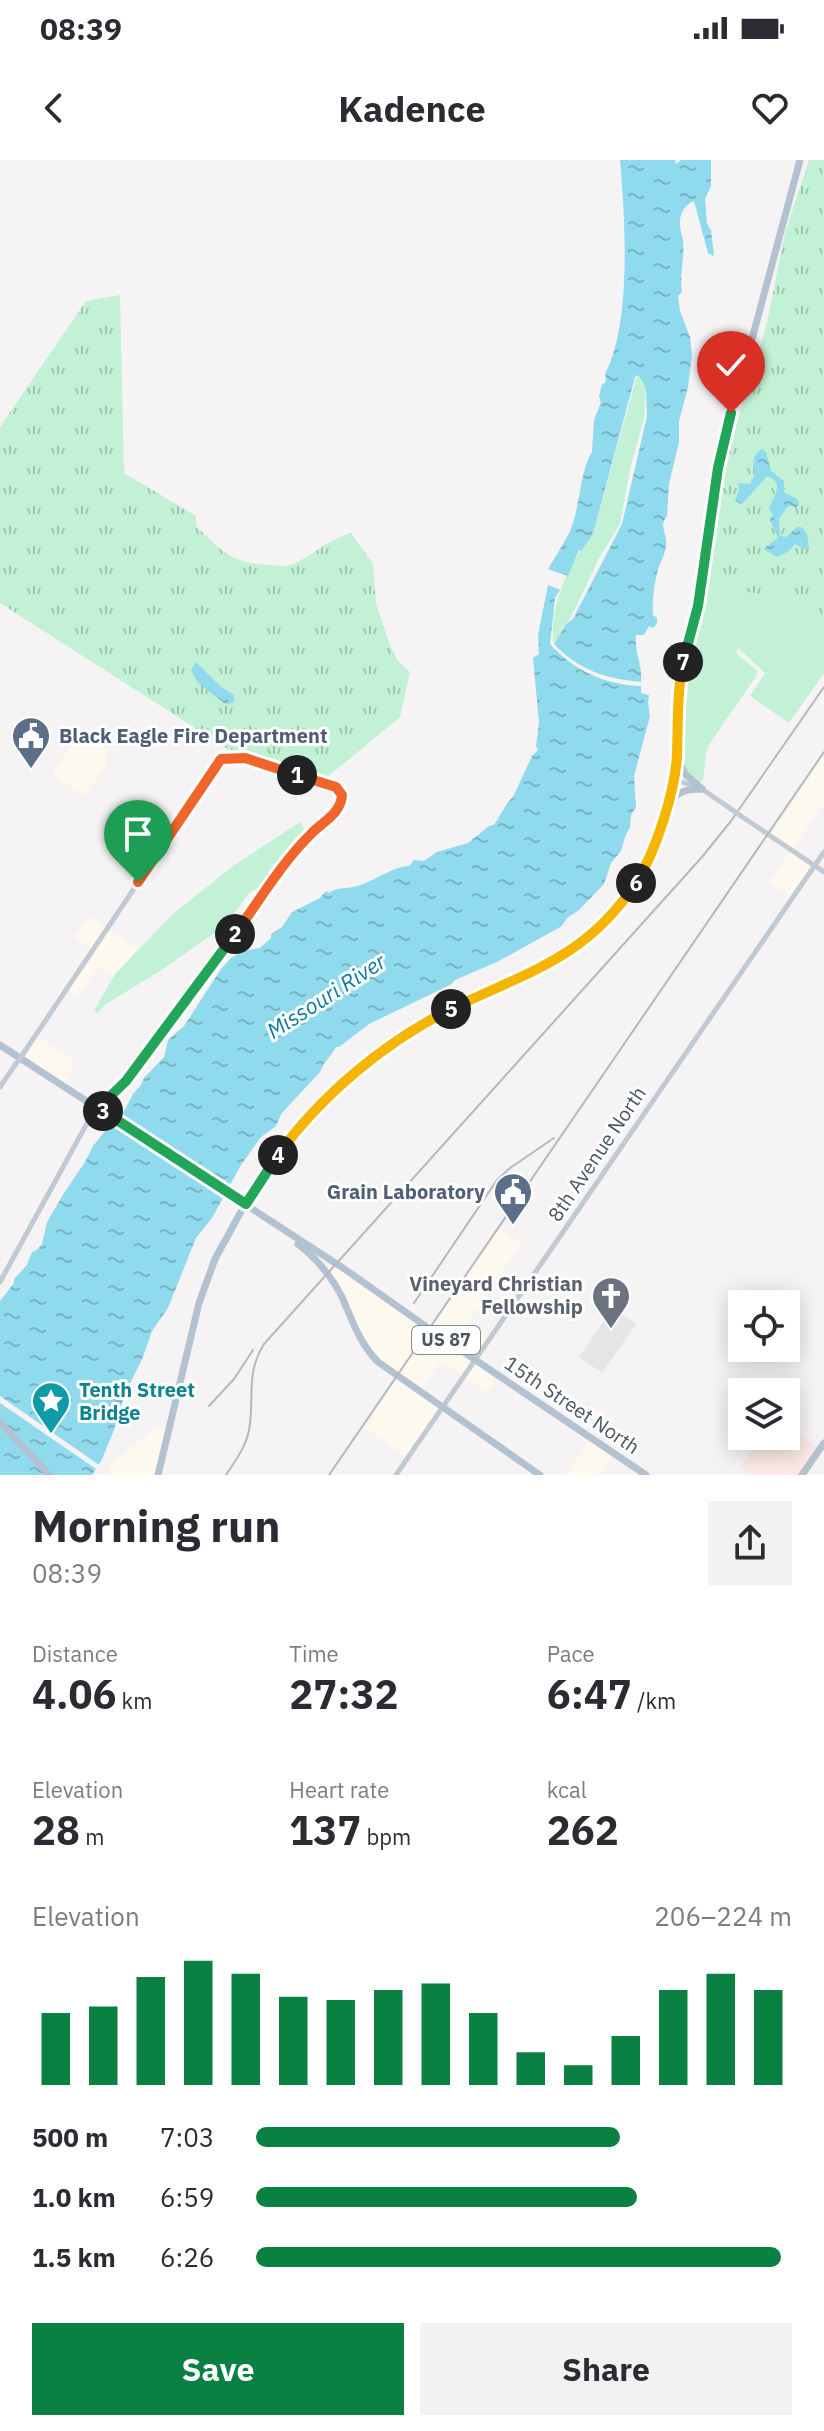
<!DOCTYPE html>
<html lang="en">
<head>
<meta charset="utf-8">
<style>
	body { margin:0; font-family:"IBM Plex Sans",sans-serif; background:#f2f2f3; color:#2b2b33; height:100vh; display:flex; flex-direction:column; font-size:30px; white-space:nowrap }
	* { box-sizing:border-box; margin:0 }
	p { font-size:26px; color:#7c7c81 }
	.icon { flex:none; width:44px; height:44px; fill:none; stroke:currentColor; stroke-width:2; stroke-linecap:round; stroke-linejoin:round }
	.map { position:relative; height:1315px; overflow:hidden }
	.details { display:flex; flex-direction:column; background:#fff; flex:1 }
	.details>* { flex:none }
	.buttons { position:absolute; left:728px; top:1130px; display:grid; gap:16px }
	.buttons a { display:grid; place-items:center; width:72px; height:72px; border-radius:0px; background:#fff; box-shadow:0 4px 20px #0003; font-size:40px }
	.pin { position:absolute; display:grid; place-items:center; width:68px; height:68px; color:#fff; margin:-82px -34px; border-radius:50% 50% 50% 0; rotate:-45deg; box-shadow:0 0 8px #0007 }
	.pin .icon { rotate:45deg }
	.km { position:absolute; width:40px; height:40px; margin:-20px; border-radius:50%; background:#222; color:#fff; font-size:22px; line-height:40px; text-align:center }
	.round { display:grid; place-items:center; flex:none; width:84px; height:84px; border-radius:0px; background:#f2f2f3 }
	.headline { display:flex; align-items:center; justify-content:space-between; height:136px; padding:0 32px }
	h1 { font-size:44px; font-weight:700; line-height:60px }
	.figures { display:grid; grid-template-columns:repeat(3,1fr); gap:12px; height:136px; padding:8px 32px }
	.figures div { display:grid; align-content:center }
	.figures b { font-size:40px; font-weight:700 }
	.figures small { font-size:22px; font-weight:400 }
	.figures p { font-size:22px }
	.chart { height:224px; padding:16px 32px }
	.chart p { display:flex; justify-content:space-between }
	.chart svg { width:100%; height:144px; margin-top:8px; stroke:#0b8043; stroke-width:6 }
	.button { display:flex; gap:16px; margin-top:auto; padding:16px 32px }
	.button a { flex:1; height:92px; border-radius:0px; background:#0b8043; color:#fff; font-size:32px; font-weight:700; line-height:92px; text-align:center }
	.button a+a { background:#f2f2f3; color:#2b2b33 }
	ul { padding:0 32px; list-style:none; font-size:26px }
	li { display:grid; grid-template-columns:128px 96px 1fr; align-items:center; height:60px }
	li i { height:20px; border-radius:10px; background:#0b8043 }
	.status { display:flex; justify-content:space-between; align-items:center; height:56px; padding:0 40px; background:#fff; direction:ltr }
	.status svg { height:22px; fill:currentColor }
	header { display:flex; justify-content:space-between; align-items:center; height:104px; padding:0 32px; background:#fff; font-size:36px; font-weight:700 }
	.map>svg:first-child { display:block }
	.commercial { fill:#fdf9ef }
	.education { fill:#e6e4e5 }
	.medical { fill:#fce8e6 }
	.grass { fill:url(#grass-tufts) }
	.green { fill:#c3f1d5 }
	.water { fill:url(#water-ripples) }
	.pier { fill:#f5f3f3 }
	.lines { fill:none; stroke-linecap:round; stroke-linejoin:round }
	.minor { stroke:#c1cad2; stroke-width:5 }
	.major { stroke:#b3c2d1; stroke-width:7 }
	.rail { stroke:#b5b8bd; stroke-width:2 }
	.minor-bridge { stroke:#c1cad2; stroke-width:5 }
	.split-1-casing { stroke:#fff; stroke-width:16 }
	.split-2-casing { stroke:#fff; stroke-width:16 }
	.split-3-casing { stroke:#fff; stroke-width:16 }
	.split-4-casing { stroke:#fff; stroke-width:16 }
	.split-5-casing { stroke:#fff; stroke-width:16 }
	.split-6-casing { stroke:#fff; stroke-width:16 }
	.split-7-casing { stroke:#fff; stroke-width:16 }
	.split-8-casing { stroke:#fff; stroke-width:16 }
	.split-1 { stroke:#f0652b; stroke-width:10 }
	.split-2 { stroke:#f0652b; stroke-width:10 }
	.split-3 { stroke:#22a559; stroke-width:10 }
	.split-4 { stroke:#22a559; stroke-width:10 }
	.split-5 { stroke:#f5b400; stroke-width:10 }
	.split-6 { stroke:#f5b400; stroke-width:10 }
	.split-7 { stroke:#f5b400; stroke-width:10 }
	.split-8 { stroke:#22a559; stroke-width:10 }
	.labels { text-anchor:middle; stroke-width:6; stroke-linejoin:round; paint-order:stroke }
	.shield { fill:#fff; stroke:#808990; stroke-width:2 }
	.shield-label { font-size:18px; font-weight:bold; fill:#4a5661 }
	.service-label { font-size:20px; font-weight:bold; fill:#4e5e75; stroke:#fff; text-anchor:start }
	.street-label { font-size:20px; fill:#4a5661; stroke:#fff }
	.worship-label { font-size:20px; font-weight:bold; fill:#5b616d; stroke:#fff; text-anchor:end }
	.culture-label { font-size:20px; font-weight:bold; fill:#0d838f; stroke:#fff; text-anchor:start }
	.water-label { font-size:22px; font-style:italic; fill:#0c7c9b; stroke:#fff }
</style>
</head>
<body>
<div class="status"><b>08:39</b><svg viewBox="0 0 49 12"><path d="M0 12V9h3v3zM5 12V6h3v6zM10 12V3h3v9zM15 12V0h3v12zM26 1h20v11H26zM47 4h2v5h-2z"/></svg></div>
<header><svg class="icon" aria-label="back" viewBox="0 0 24 24"><path d="M15 5l-7 7 7 7"/></svg>Kadence<svg class="icon" aria-label="heart" viewBox="0 0 24 24"><path d="M12 20l-8-8c-3-5 5-10 8-4 3-6 11-1 8 4z"/></svg></header>
<div class="map">
<svg width="824" height="1315" viewBox="0 0 824 1315">
	<defs>
		<pattern id="grass-tufts" width="24" height="20" patternUnits="userSpaceOnUse" patternTransform="scale(2)"><rect width="24" height="20" fill="#c3f1d5"/><path d="M3 7l-1-3M5 7V3M7 7l1-3M15 17l-1-3M17 17v-4M19 17l1-3" fill="none" stroke="#a0c6b0"/></pattern>
		<pattern id="water-ripples" width="26" height="14" patternUnits="userSpaceOnUse" patternTransform="scale(2)"><rect width="26" height="14" fill="#90daee"/><path d="M2 4q2-2 4 0t4 0M15 11q2-2 4 0t4 0" fill="none" stroke="#78b4c4"/></pattern>
	</defs>
	<rect width="100%" height="100%" fill="#f5f3f3"/>
	<g class="commercial">
		<polygon points="74,581 95,581 107,590 106,605 85,636 52,614"/>
		<polygon points="824,595 824,643 792,690 814,706 792,738 769,722 791,691 770,676"/>
		<polygon points="88,756 138,789 114,817 98,807 78,837 66,829 92,789 74,777"/>
		<polygon points="35,875 75,901 64,922 59,921 21,897"/>
		<polygon points="498,1068 521,1084 467,1163 490,1179 476,1199 499,1215 487,1232 441,1201 419,1232 442,1248 408,1298 365,1268 398,1218 371,1194 327,1113 336,1103 429,1169"/>
		<polygon points="158,1265 165,1270 154,1315 112,1315 109,1306"/>
		<polygon points="591,1277 614,1293 599,1315 566,1315"/>
	</g>
	<polygon class="education" points="613,1148 636,1164 602,1213 579,1197"/>
	<polygon class="medical" points="786,1266 820,1289 802,1315 752,1315 740,1307 762,1276 786,1276"/>
	<g class="grass">
		<polygon points="809,0 824,0 824,465 788,439 704,425 720,319 767,163 785,73"/>
		<path d="M120 135 124 313 196 356V366C224 393 230 403 271 405 280 406 288 407 296 403 315 393 330 379 351 373L373 404 376 443 389 483 397 500 410 512 400 557 325 619 228 589 0 443V267L86 141Z"/>
	</g>
	<g class="green">
		<path d="M637 215 646 228 644 259 631 305 620 364 598 400 574 451 554 484C547 449 571 399 593 374Z"/>
		<polygon points="704,425 788,439 824,465 824,513 789,563 750,536 765,513 738,488 736,493 757,511 757,515 710,583 706,592 703,620 700,623 688,614 679,595 682,519 688,489 700,454"/>
		<polygon points="300,662 306,673 268,723 249,733 226,765 160,811 106,844 97,853 94,851 115,814 173,754 233,706"/>
	</g>
	<g class="water">
		<path d="M620 0H675L676 4 681 0H711V26L705 39 707 64 711 70 714 96 708 93 694 41C686 44 681 51 680 60 679 67 682 74 683 80 685 97 679 115 682 132L678 136 680 151 690 177 692 195 688 227 679 261V282L669 324 667 356C658 366 668 374 666 386 665 395 660 402 658 410 654 423 652 442 653 455L657 458V463L653 468 649 466 644 475H636C634 493 643 505 641 522 606 519 579 510 554 484L567 463 573 459 622 364 647 256 646 228 638 215 635 217 593 374 581 391 579 390 568 416 548 409C556 395 564 384 570 371 580 349 580 310 592 292L594 260 601 242 599 236 602 224 605 223 606 219 605 214C632 163 625 58 620 0Z"/>
		<path d="M761 289 766 292 771 311 784 321V332L797 339 799 343 796 349 793 346H788L779 359 780 376 786 377 797 367H801L807 374 809 387 806 390 795 384 789 391 777 397 763 389 778 378 770 360 773 354 769 349C773 336 786 323 767 316L744 342 741 344 735 341 739 330 738 323 750 324 755 314 753 307 754 297Z"/>
		<path d="M548 425 560 430 555 438 550 484C574 511 606 525 641 526V533L649 535 648 543 650 556 634 616 636 647 631 655 630 668 626 674 621 691 611 703 604 724 579 750 567 758 562 766 497 802 455 820 450 825 369 864 339 887H336C331 896 323 903 320 912L281 954 276 966 261 977 241 1005 212 1058 196 1078 168 1148 152 1171 143 1197 124 1236 114 1270 102 1299 92 1315H0V1141L14 1123V1119L27 1105 32 1092 37 1090 42 1084 47 1062 64 1033 85 1002 93 986 105 971 121 957 133 934 141 925 144 918 164 897 168 880 184 866 221 809 231 798 243 791 260 788 271 778V774L282 767 292 752 320 738 326 731 329 733C338 727 344 729 353 727 373 723 388 708 409 706L414 700 424 701 437 692 468 683 489 666 494 665 508 642 513 637 532 596 538 590 536 586 539 563 533 498 539 494 538 475Z"/>
		<polygon points="196,502 221,527 234,535 234,542 229,544 224,543 198,523 191,510"/>
	</g>
	<polygon class="pier" points="0,1236 102,1307 99,1311 0,1243"/>
	<g class="lines">
		<g class="minor">
			<polyline points="673,619 702,629 731,649"/>
			<polyline points="741,656 824,712"/>
			<polyline points="0,927 15,905"/>
			<polyline points="0,1122 91,956 126,921 299,685 338,649 342,642 340,630 328,624 245,598 221,599 21,897"/>
			<polyline points="396,1315 824,692"/>
		</g>
		<g class="major">
			<polyline points="678,600 686,615 702,629"/>
			<path d="M670 643C677 631 688 629 702 629"/>
			<polyline points="0,885 343,1108 431,1170 646,1315"/>
			<path d="M298 1084C317 1099 331 1115 342 1137 352 1160 360 1184 378 1202L540 1315"/>
			<polyline points="0,1262 49,1315"/>
			<polyline points="158,1315 199,1143 215,1099 243,1048 295,973 347,921 379,895 415,870 493,829 546,806 585,781 621,745 645,708 661,667 677,598 682,505 698,446 722,291 800,0"/>
			<polyline points="802,1315 824,1283"/>
		</g>
		<g class="rail">
			<polyline points="414,1143 497,1020 510,1008 554,978"/>
			<polyline points="209,1246 234,1219 253,1190"/>
			<path d="M226 1315C235 1301 246 1287 249 1270 255 1238 245 1214 264 1184L702 697 731 661 824 527"/>
			<polyline points="329,1315 824,592"/>
		</g>
		<g class="minor-bridge">
			<polyline points="731,649 741,656"/>
			<polyline points="15,905 21,897"/>
		</g>
	</g>
	<g class="lines">
		<g class="split-1-casing">
			<polyline id="split-1" points="138,722 221,599 245,598 297,615"/>
		</g>
		<g class="split-2-casing">
			<path id="split-2" d="M235 774C260 740 282 702 312 673 324 661 341 653 342 635L336 627 297 615"/>
		</g>
		<g class="split-3-casing">
			<polyline id="split-3" points="103,951 98,948 126,921 235,774"/>
		</g>
		<g class="split-4-casing">
			<polyline id="split-4" points="103,951 246,1044 278,995"/>
		</g>
		<g class="split-5-casing">
			<path id="split-5" d="M278 995C321 935 385 882 451 849"/>
		</g>
		<g class="split-6-casing">
			<path id="split-6" d="M451 849C529 811 585 799 636 723"/>
		</g>
		<g class="split-7-casing">
			<path id="split-7" d="M636 723C656 691 675 632 677 595 678 564 677 533 683 502"/>
		</g>
		<g class="split-8-casing">
			<polyline id="split-8" points="683,502 698,446 718,308 731,253"/>
		</g>
		<use href="#split-1" class="split-1"/>
		<use href="#split-2" class="split-2"/>
		<use href="#split-3" class="split-3"/>
		<use href="#split-4" class="split-4"/>
		<use href="#split-5" class="split-5"/>
		<use href="#split-6" class="split-6"/>
		<use href="#split-7" class="split-7"/>
		<use href="#split-8" class="split-8"/>
	</g>
	<defs>
		<g id="civic-pin" transform="scale(2)"><path d="M0 17L-7.5 6A9.5 9.5 0 1 1 7.5 6Z" fill="#5c6f8a" stroke="#fff"/><path d="M-.6-6.5H3V-4.5H.6V-3L4-1V1h2V6H-6V1h2V-1L-.6-3ZM-1.2 2.5V6h2.4V2.5Z" fill="#fff"/></g>
		<g id="church-pin" transform="scale(2)"><path d="M0 17L-7.5 6A9.5 9.5 0 1 1 7.5 6Z" fill="#6b7280" stroke="#fff"/><path d="M-1.2-6h2.4v3.5h3.3v2.4h-3.3V6h-2.4V-.1h-3.3v-2.4h3.3Z" fill="#fff"/></g>
		<g id="sight-pin" transform="scale(2)"><path d="M0 17L-7.5 6A9.5 9.5 0 1 1 7.5 6Z" fill="#0f9aa8" stroke="#fff"/><path d="M0-6L1.8-2.2L6-1.7L2.9 1.2L3.7 5.4L0 3.3L-3.7 5.4L-2.9 1.2L-6-1.7L-1.8-2.2Z" fill="#fff"/></g>
	</defs>
	<g fill-rule="evenodd">
		<use href="#civic-pin" x="31" y="576"/>
		<use href="#civic-pin" x="513" y="1032"/>
		<use href="#church-pin" x="611" y="1136"/>
		<use href="#sight-pin" x="51" y="1241"/>
	</g>
	<g class="labels">
		<rect class="shield" x="412" y="1166" width="68" height="28" rx="6"/>
		<g class="shield-label">
			<text x="446" y="1186">US 87</text>
		</g>
		<g class="service-label">
			<text x="59" y="583">Black Eagle Fire Department</text>
			<text x="485" y="1039" text-anchor="end">Grain Laboratory</text>
		</g>
		<g class="street-label">
			<text transform="translate(597 994) rotate(-56)" y="7">8th Avenue North</text>
			<text transform="translate(572 1245) rotate(34)" y="7">15th Street North</text>
		</g>
		<g class="worship-label">
			<text x="583" y="1131">Vineyard Christian<tspan x="583" dy="23">Fellowship</tspan></text>
		</g>
		<g class="culture-label">
			<text x="79" y="1237">Tenth Street<tspan x="79" dy="23">Bridge</tspan></text>
		</g>
		<g class="water-label">
			<text transform="translate(326 836) rotate(-33)" y="8">Missouri River</text>
		</g>
	</g>
</svg>
<div class="buttons">
<a><svg class="icon" aria-label="locate" viewBox="0 0 24 24"><circle cx="12" cy="12" r="6"/><path d="M12 2v4M12 18v4M2 12h4M18 12h4"/></svg></a>
<a><svg class="icon" aria-label="layers" viewBox="0 0 24 24"><path d="M12 4l9 5-9 5-9-5zM3 14l9 5 9-5"/></svg></a>
</div>
<div class="pin" style="left:138px;top:722px;background:#1e9e55"><svg class="icon" aria-label="arrive" viewBox="0 0 24 24"><path d="M6 21V4h12l-3 4 3 4H6"/></svg></div>
<div class="pin" style="left:731px;top:253px;background:#d93025"><svg class="icon" aria-label="check" viewBox="0 0 24 24"><path d="M5 12l5 5 9-10"/></svg></div>
<b class="km" style="left:297px;top:615px">1</b>
<b class="km" style="left:235px;top:774px">2</b>
<b class="km" style="left:103px;top:951px">3</b>
<b class="km" style="left:278px;top:995px">4</b>
<b class="km" style="left:451px;top:849px">5</b>
<b class="km" style="left:636px;top:723px">6</b>
<b class="km" style="left:683px;top:502px">7</b>
</div>
<section class="details">
<div class="headline"><div><h1>Morning run</h1><p>08:39</p></div><a class="round"><svg class="icon" aria-label="share" viewBox="0 0 24 24"><path d="M12 15V3M7 8l5-5 5 5M5 13v7h14v-7"/></svg></a></div>
<div class="figures">
<div><p>Distance</p><b>4.06<small> km</small></b></div>
<div><p>Time</p><b>27:32</b></div>
<div><p>Pace</p><b>6:47<small> /km</small></b></div>
</div>
<div class="figures">
<div><p>Elevation</p><b>28<small> m</small></b></div>
<div><p>Heart rate</p><b>137<small> bpm</small></b></div>
<div><p>kcal</p><b>262</b></div>
</div>
<div class="chart"><p><span>Elevation</span>206–224 m</p>
<svg viewBox="0 0 160 44" preserveAspectRatio="none"><path d="M5 44V22M15 44V20M25 44V11M35 44V6M45 44V10M55 44V17M65 44V18M75 44V15M85 44V13M95 44V22M105 44V34M115 44V38M125 44V29M135 44V15M145 44V10M155 44V15"/></svg>
</div>
<ul>
<li><b>500 m</b>7:03<i style="width:68%"></i></li>
<li><b>1.0 km</b>6:59<i style="width:71%"></i></li>
<li><b>1.5 km</b>6:26<i style="width:98%"></i></li>
</ul>
<div class="button"><a>Save</a><a>Share</a></div>
</section>
</body>
</html>
